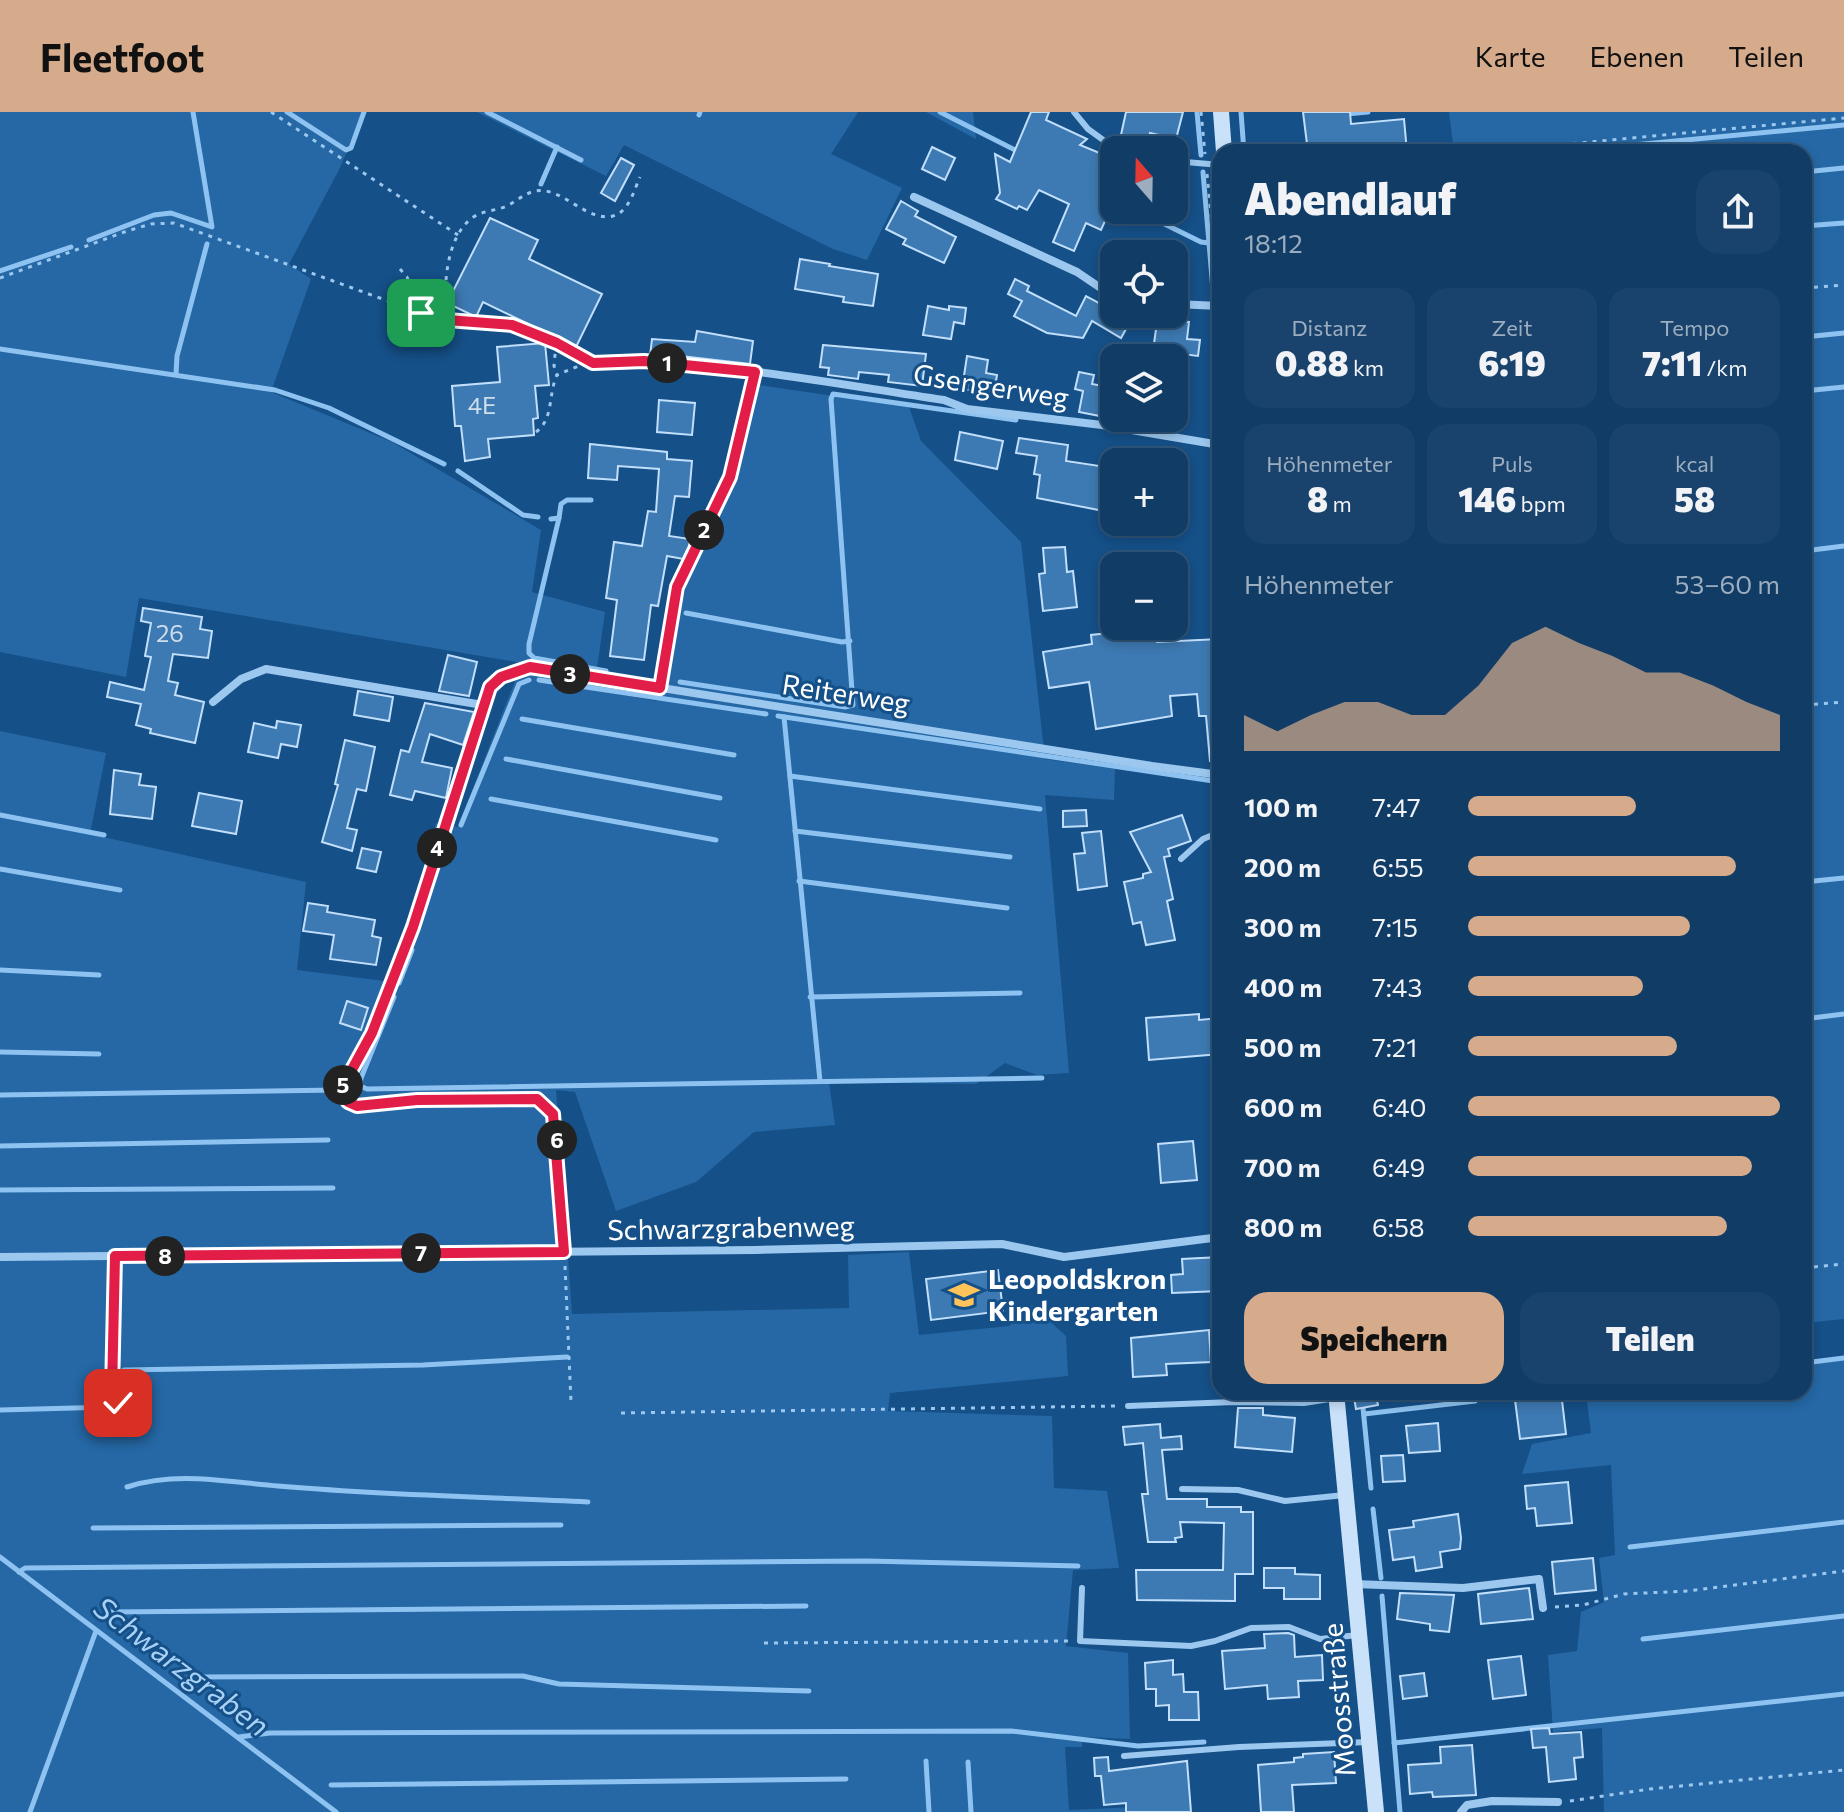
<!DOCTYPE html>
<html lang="de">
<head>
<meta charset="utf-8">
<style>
	body { margin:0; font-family:Commissioner,sans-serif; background:#19436c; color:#f1f3f6; height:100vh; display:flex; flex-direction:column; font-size:30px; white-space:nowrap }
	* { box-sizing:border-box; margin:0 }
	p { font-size:26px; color:#9cadbf }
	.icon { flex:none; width:44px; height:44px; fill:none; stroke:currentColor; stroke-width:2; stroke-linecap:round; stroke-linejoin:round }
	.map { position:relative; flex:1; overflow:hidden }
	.panel { position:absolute; left:1212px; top:32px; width:600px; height:1256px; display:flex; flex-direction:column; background:#103c66; border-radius:24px; box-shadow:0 4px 12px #0003,0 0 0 2px #30567a }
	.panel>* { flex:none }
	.needle { width:52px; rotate:340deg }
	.fabs { position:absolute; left:1100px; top:24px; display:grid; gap:16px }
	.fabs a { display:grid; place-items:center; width:88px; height:88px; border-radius:16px; background:#103c66; box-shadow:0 4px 12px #0003,0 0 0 2px #30567a; font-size:40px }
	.pin { position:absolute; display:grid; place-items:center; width:68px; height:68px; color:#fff; margin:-34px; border-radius:16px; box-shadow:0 4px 12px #0006 }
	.km { position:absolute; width:40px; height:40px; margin:-20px; border-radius:50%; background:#222; color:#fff; font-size:22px; line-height:40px; text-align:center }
	.round { display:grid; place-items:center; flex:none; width:84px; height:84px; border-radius:24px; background:#19436c }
	.overview { display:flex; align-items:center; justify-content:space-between; height:136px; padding:0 32px }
	h1 { font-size:44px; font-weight:800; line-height:60px }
	.stats { display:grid; grid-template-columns:repeat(3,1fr); gap:12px; height:136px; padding:8px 32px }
	.stats div { display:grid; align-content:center; border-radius:20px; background:#19436c; text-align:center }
	.stats b { font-size:34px; font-weight:800 }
	.stats small { font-size:22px; font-weight:400 }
	.stats p { font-size:22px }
	.chart { height:224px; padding:16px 32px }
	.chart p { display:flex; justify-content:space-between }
	.chart svg { width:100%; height:144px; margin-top:8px; fill:#d6ab8b; opacity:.7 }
	.primary-button { display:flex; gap:16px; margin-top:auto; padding:16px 32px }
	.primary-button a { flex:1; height:92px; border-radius:24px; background:#d6ab8b; color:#111; font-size:32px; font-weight:800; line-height:92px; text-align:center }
	.primary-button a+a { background:#19436c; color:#f1f3f6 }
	ul { padding:0 32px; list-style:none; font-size:26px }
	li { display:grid; grid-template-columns:128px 96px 1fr; align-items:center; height:60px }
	li i { height:20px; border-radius:10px; background:#d6ab8b }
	header { display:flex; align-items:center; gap:48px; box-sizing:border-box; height:112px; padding:0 40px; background:#d6ab8b; color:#111 }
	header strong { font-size:38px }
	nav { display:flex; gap:44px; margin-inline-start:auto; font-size:28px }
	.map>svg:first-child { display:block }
	.green { fill:#2568a5 }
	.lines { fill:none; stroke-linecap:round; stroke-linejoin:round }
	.stream { stroke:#8ec3f1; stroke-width:5 }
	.building { fill:#3d79b2; stroke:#c1dffb; stroke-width:2 }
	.path { stroke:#9cc7ee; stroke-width:3; stroke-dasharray:4 6; stroke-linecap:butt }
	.lane { stroke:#9cc7ee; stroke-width:6 }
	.street { stroke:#9cc7ee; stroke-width:8 }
	.secondary { stroke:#c9e2fa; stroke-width:16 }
	.route-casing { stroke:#fff; stroke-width:16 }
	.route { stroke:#e11d48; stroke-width:10 }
	.labels { text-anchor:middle; stroke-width:6; stroke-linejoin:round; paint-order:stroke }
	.number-label { font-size:24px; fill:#cedeec }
	.street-label { font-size:28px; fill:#fff; stroke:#155088 }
	.poi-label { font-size:28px; font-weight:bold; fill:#fff; stroke:#155088; text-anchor:start }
	.water-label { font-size:30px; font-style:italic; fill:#a7d1f6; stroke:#155088 }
</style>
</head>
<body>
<header>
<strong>Fleetfoot</strong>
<nav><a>Karte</a><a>Ebenen</a><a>Teilen</a></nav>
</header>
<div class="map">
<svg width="1844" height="1700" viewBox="0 0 1844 1700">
	<rect width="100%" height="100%" fill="#155088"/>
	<g class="green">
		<polygon points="0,0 363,0 340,56 289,152 311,167 271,280 392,330 541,418 532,480 605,500 594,578 657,589 687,471 705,426 728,386 758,273 909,295 921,329 1021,430 1045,647 1115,657 1114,688 1045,683 1069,961 1037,963 1005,951 976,972 829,970 835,1013 754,1020 696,1070 616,1099 575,980 556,978 572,1202 849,1196 848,1143 909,1140 919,1223 1009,1214 1032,1193 1066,1224 1068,1264 890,1281 888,1299 1052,1304 1054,1376 1107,1379 1119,1456 1073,1458 1066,1534 1128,1541 1130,1627 1083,1625 1082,1635 1065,1635 1069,1698 1135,1695 1135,1700 0,1700 0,619 106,641 90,722 306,770 297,858 385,869 408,809 436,711 458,715 522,551 139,486 126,565 0,540"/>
		<polygon points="477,0 858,0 831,42 902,76 867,148 833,137 624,33 606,64"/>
		<polygon points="926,0 973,0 976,27"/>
		<polygon points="1449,0 1844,0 1844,1207 1804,1211 1804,40 1454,40"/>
		<polygon points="1844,1248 1844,1700 1604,1700 1602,1616 1553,1620 1548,1543 1577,1539 1581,1500 1604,1490 1599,1446 1615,1443 1611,1353 1522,1362 1532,1332 1591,1321 1586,1282 1603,1280 1804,1280 1804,1253"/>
	</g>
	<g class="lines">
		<g class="stream">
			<polyline points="287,0 346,38 351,36 364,0"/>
			<polyline points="487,0 581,48"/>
			<polyline points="940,0 1021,41"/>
			<polyline points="1197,0 1201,43"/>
			<polyline points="1241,0 1244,40"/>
			<polyline points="1346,2 1368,0"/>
			<polyline points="699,3 700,0"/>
			<polyline points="1560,40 1844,13"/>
			<polyline points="1203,60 1214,190"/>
			<polyline points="1804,60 1844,56"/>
			<polyline points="541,72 557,35"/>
			<polyline points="1136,98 1201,130 1209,131"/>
			<polyline points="1804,114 1844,111"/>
			<polyline points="89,128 154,103 171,101 212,115 193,0"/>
			<polyline points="0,159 71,135"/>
			<polyline points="1216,203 1219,234"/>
			<polyline points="1804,225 1844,221"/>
			<polyline points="0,237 275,278 329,296 444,352"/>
			<polyline points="176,262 177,244 207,132"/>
			<polyline points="1804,279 1844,275"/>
			<polyline points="458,359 523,403 538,405"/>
			<polyline points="559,406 561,392 567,388 591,388"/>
			<polyline points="551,407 559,406 529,532 529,541 534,546 606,559"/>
			<polyline points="1804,439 1844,434"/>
			<polyline points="686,501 842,530 850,529"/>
			<polyline points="539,568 766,602"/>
			<polyline points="680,570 845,595 853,593 831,287 833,282 1016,308"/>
			<polyline points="778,604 1220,670"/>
			<polyline points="784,605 820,969"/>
			<polyline points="522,607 734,643"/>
			<polyline points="506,647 720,686"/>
			<polyline points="790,664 1040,697"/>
			<polyline points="491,687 716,728"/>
			<polyline points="0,703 104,723"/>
			<polyline points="461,713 519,572 529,568"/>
			<polyline points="795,719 1010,745"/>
			<polyline points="0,757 120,778"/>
			<polyline points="799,769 1007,796"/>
			<polyline points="1804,770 1844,766"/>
			<polyline points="0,858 99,863"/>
			<polyline points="399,871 412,838"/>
			<polyline points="394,885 361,966 360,974 367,977 1042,966"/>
			<polyline points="810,885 1020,881"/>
			<polyline points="1804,907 1844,902"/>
			<polyline points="0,940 99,942"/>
			<polyline points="1804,946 1809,980"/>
			<polyline points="0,983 336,978"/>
			<polyline points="0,1034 328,1028"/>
			<polyline points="0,1078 333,1076"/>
			<polyline points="1804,1251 1844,1246"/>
			<polyline points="119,1277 119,1262 124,1258 423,1253 567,1245"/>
			<polyline points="1363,1296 1371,1376"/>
			<polyline points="0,1298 111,1295"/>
			<polyline points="1364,1302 1475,1289"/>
			<path d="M127 1375C177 1359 226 1370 278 1374 381 1383 485 1385 588 1390"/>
			<polyline points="1373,1397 1381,1466"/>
			<polyline points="93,1416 561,1413"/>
			<polyline points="1630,1435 1844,1410"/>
			<polyline points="0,1445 336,1700"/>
			<polyline points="19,1460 25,1456 867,1449 1078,1454"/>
			<polyline points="1382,1484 1400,1700"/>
			<polyline points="108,1500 806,1494"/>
			<polyline points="1643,1527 1844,1504"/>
			<polyline points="189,1565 523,1564 559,1572 809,1579"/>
			<polyline points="239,1625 270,1621 1011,1619 1138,1634 1204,1630"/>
			<polyline points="1394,1631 1844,1582"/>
			<polyline points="926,1649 929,1700"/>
			<polyline points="968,1650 971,1700"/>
			<polyline points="331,1673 846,1667"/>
			<polyline points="30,1700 96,1519"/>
		</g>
	</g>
	<g class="building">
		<polygon points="1031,0 1049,0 1046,8 1087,27 1080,33 1114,47 1114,75 1104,98 1110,98 1101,118 1086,111 1074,139 1053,130 1069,92 1039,78 1027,98 1019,94 1017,97 996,87 1000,81 995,42 1010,50"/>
		<polygon points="1126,0 1183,0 1176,27 1150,21 1147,38 1121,34 1119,32"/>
		<polygon points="1303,0 1350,0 1351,12 1404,7 1407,40 1308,40"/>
		<polygon points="932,35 955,46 945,68 922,57"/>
		<polygon points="621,46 634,53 615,89 601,81"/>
		<polygon points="901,89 918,99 915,104 956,125 944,151 903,132 906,127 886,117"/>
		<polygon points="490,106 538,128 529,147 602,182 576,235 483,190 476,205 447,191"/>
		<polygon points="800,147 830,152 829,154 878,162 873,194 843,190 844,185 795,177"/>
		<polygon points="1015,167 1029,174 1027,179 1076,204 1086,184 1114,199 1114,202 1131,208 1121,226 1092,209 1083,226 1047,221 1014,204 1022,189 1008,182"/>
		<polygon points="928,194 949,198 949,194 966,196 964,212 954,210 951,227 923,223"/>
		<polygon points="1163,207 1189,210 1187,227 1200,228 1198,244 1182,242 1181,246 1152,246 1157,210 1163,210"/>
		<polygon points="697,219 753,229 750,252 681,244 650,244 652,227 695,230"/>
		<polygon points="545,231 549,273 535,274 538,306 533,307 534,323 488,327 490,345 465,349 461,314 455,314 452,274 500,270 497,235"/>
		<polygon points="823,233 926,242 922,274 888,270 889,263 859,260 858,267 828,263 829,256 820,255"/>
		<polygon points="967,244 988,248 986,261 997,263 994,282 962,277"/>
		<polygon points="1079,260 1094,263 1092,272 1114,276 1110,306 1079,300 1083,279 1075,277"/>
		<polygon points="659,288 695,291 692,323 657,320"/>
		<polygon points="960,320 1003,329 997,357 955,348"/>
		<polygon points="1019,326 1068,333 1066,349 1113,356 1114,401 1037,386 1040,363 1034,362 1037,344 1016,341"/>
		<polygon points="590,332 667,340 667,347 692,349 689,385 675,384 669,424 690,427 689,435 683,447 667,444 658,494 651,493 644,548 610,544 617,488 606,486 614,430 642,434 648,399 656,400 659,357 618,354 617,368 588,366"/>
		<polygon points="1065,435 1067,460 1073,459 1077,495 1043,499 1039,462 1045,461 1043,436"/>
		<rect x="1174" y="456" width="15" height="38"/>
		<polygon points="143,496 202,505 200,517 212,519 208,546 173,542 168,569 178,571 175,583 204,590 195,631 150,621 151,617 136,613 141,592 107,585 110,570 144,578 151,545 145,544 151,511 141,509"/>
		<polygon points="1127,519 1128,526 1156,523 1157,530 1220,527 1220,648 1210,649 1206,604 1199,604 1197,582 1170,584 1172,604 1096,617 1089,570 1049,576 1043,540 1092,532 1091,523"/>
		<polygon points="448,543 477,550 469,584 439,579"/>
		<polygon points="358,579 393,585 389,609 354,603"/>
		<polygon points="425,591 474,600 463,633 430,622 422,650 452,656 446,686 415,679 412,688 390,683 401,638 409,640"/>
		<polygon points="277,609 301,613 297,635 281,632 278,646 248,640 254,611 276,616"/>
		<polygon points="345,628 375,635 366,679 357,677 347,716 357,718 352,739 322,730 338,673 335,672"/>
		<polygon points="114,658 141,662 139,673 156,675 152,707 110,702"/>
		<polygon points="199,681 242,689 236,722 192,714"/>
		<polygon points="1086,698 1087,714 1063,715 1063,699"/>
		<polygon points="1182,703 1191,729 1168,737 1170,744 1164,745 1173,787 1167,789 1175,828 1146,833 1141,810 1133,812 1124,770 1143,766 1143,762 1151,760 1130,720"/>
		<polygon points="1101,719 1107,774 1078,778 1074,742 1085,741 1082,721"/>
		<polygon points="362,736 381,740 376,760 357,756"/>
		<polygon points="308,791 328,794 327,800 375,808 372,824 381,826 376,853 330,847 334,823 303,819"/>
		<polygon points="347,889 368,896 361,918 340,911"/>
		<polygon points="1199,902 1199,908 1220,906 1220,942 1149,948 1146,906"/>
		<polygon points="1193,1029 1197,1068 1161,1071 1158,1032"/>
		<polygon points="1220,1145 1220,1179 1172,1181 1171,1163 1183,1162 1182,1147"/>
		<polygon points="998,1158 1003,1199 931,1208 926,1167"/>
		<polygon points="1209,1218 1211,1250 1166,1252 1167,1263 1133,1265 1131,1226"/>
		<polygon points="1353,1280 1375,1280 1378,1293 1356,1297"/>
		<polygon points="1514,1280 1561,1280 1566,1322 1520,1327"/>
		<polygon points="1238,1296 1263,1296 1263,1303 1295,1306 1292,1340 1235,1335"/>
		<polygon points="1438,1311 1440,1339 1409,1341 1406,1314"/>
		<polygon points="1160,1312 1161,1326 1181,1324 1182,1337 1162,1338 1167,1387 1207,1387 1207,1395 1241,1395 1241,1400 1253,1400 1253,1462 1235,1462 1235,1489 1137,1488 1136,1458 1223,1458 1224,1411 1180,1410 1182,1425 1175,1426 1176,1430 1148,1430 1142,1382 1148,1382 1143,1331 1125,1333 1123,1315"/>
		<polygon points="1403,1343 1405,1369 1383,1370 1381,1344"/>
		<polygon points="1568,1370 1572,1411 1537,1414 1535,1396 1527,1397 1525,1374"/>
		<polygon points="1458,1402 1461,1426 1460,1437 1440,1440 1442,1455 1416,1459 1414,1445 1393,1448 1389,1418 1414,1415 1413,1409"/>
		<polygon points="1593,1446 1596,1478 1555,1482 1552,1450"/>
		<polygon points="1264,1456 1295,1456 1295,1462 1320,1463 1320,1487 1284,1487 1284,1476 1264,1476"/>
		<polygon points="1529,1476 1533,1507 1481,1512 1478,1482"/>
		<polygon points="1400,1481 1454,1483 1449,1520 1430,1518 1430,1512 1397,1507"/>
		<polygon points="1288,1521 1294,1523 1295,1545 1322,1543 1323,1568 1298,1569 1299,1585 1268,1587 1267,1573 1225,1577 1222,1539 1265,1536 1264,1522"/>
		<polygon points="1521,1544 1526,1583 1493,1587 1488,1548"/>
		<polygon points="1173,1548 1173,1563 1183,1562 1184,1580 1198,1580 1199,1608 1169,1608 1169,1593 1156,1594 1156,1577 1146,1577 1145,1551"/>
		<polygon points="1424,1561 1427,1584 1403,1587 1400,1564"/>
		<polygon points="1549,1616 1550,1622 1581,1620 1583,1645 1574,1646 1576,1667 1549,1670 1546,1635 1533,1636 1531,1617"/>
		<polygon points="1472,1633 1476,1683 1433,1685 1432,1680 1410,1682 1408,1653 1441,1651 1440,1635"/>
		<polygon points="1334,1640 1336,1671 1292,1673 1294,1700 1261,1700 1258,1653 1294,1650 1294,1646 1303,1645 1303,1642"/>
		<polygon points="1108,1645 1109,1659 1187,1649 1191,1700 1126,1700 1126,1691 1104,1693 1101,1664 1095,1664 1094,1646"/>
	</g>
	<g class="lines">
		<g class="path">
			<polyline points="271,0 458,123"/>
			<polyline points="1201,0 1205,42"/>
			<polyline points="1483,40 1844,6"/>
			<polyline points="1207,62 1219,182"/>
			<polyline points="400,157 407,165 421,199"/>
			<polyline points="0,166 127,119 151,112 174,111 421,201 447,208 512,213 557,231 582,246"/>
			<polyline points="1804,176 1844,173"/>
			<path d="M447 208C443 178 445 126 472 106 483 98 496 99 507 94 520 87 530 76 546 79 568 83 591 110 613 104 629 100 634 78 640 65"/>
			<polyline points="556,232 554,254 557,263"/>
			<path d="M536 320C554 307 548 282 557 263L581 253"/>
			<polyline points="1804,593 1844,590"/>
			<polyline points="409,826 372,921 343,974 348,990 357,994 417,988 537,987 553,1002 563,1126"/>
			<polyline points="565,1154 571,1290"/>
			<polyline points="115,1156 112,1280 118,1291 131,1300"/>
			<polyline points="1804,1156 1844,1152"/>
			<polyline points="621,1301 1116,1294"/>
			<polyline points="1555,1495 1583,1493 1624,1482 1688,1479 1844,1459"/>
			<polyline points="764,1531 1068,1529"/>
			<polyline points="1570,1689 1650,1677 1844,1658"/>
		</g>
		<g class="lane">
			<polyline points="1074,0 1088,17 1117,38"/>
			<polyline points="1174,49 1220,53"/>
			<polyline points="1181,747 1203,727 1220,720"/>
			<polyline points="1128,1294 1234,1290 1304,1291 1336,1286"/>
			<polyline points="1182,1377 1238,1378 1285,1389 1345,1383"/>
			<polyline points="1082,1476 1080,1529 1191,1534 1215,1529 1251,1516 1289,1515 1320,1527 1358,1523"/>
			<polyline points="1124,1644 1239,1635 1368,1630"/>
		</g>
		<g class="street">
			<polyline points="914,85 1077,160 1114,185"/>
			<polyline points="1174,192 1220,194"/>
			<path d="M593 251C710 246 828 271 944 288L967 297 1102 313 1220 333"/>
			<polyline points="660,576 677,475 730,365 755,260"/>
			<polyline points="213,590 241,567 266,557 483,593"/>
			<polyline points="413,815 490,575 501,565 530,555 1152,654 1220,663"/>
			<polyline points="0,1145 756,1138 1002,1132 1064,1145 1220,1125"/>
			<polyline points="1354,1472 1463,1476 1539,1467 1543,1496"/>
			<polyline points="1461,1700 1467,1693 1492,1689 1558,1690"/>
		</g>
		<g class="secondary">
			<polyline points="1221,0 1224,40"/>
			<polyline points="1336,1280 1376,1700"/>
		</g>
	</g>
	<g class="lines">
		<g class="route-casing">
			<polyline id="route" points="118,1291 112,1280 115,1144 564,1140 553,1002 537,987 417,988 357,994 348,990 343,974 372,921 413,815 490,575 501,565 530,555 660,576 677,475 730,365 755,260 644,249 593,251 557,231 512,213 447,208 421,201"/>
		</g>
		<use href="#route" class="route"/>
	</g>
	<defs>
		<g id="school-bare" transform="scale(2.4)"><path d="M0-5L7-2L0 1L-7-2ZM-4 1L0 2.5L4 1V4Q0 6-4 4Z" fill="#ffc359" stroke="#155088" stroke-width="2.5" paint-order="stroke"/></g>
	</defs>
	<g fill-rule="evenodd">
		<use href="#school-bare" x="964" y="1183"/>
	</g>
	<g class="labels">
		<g class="number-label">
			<text x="482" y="302">4E</text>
			<text x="170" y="530">26</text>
		</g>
		<g class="street-label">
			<text transform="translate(991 274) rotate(9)" y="10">Gsengerweg</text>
			<text transform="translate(846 582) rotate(9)" y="10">Reiterweg</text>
			<text transform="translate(731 1116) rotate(-1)" y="10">Schwarzgrabenweg</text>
			<text transform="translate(1339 1588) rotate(-95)" y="10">Moosstraße</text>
		</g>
		<g class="poi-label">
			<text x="988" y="1177">Leopoldskron<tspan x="988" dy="32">Kindergarten</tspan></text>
		</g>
		<g class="water-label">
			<text transform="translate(181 1555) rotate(37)" y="10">Schwarzgraben</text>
		</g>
	</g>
</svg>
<div class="fabs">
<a><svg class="needle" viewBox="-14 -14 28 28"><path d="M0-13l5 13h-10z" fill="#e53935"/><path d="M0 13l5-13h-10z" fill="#9cadbf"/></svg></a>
<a><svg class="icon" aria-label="locate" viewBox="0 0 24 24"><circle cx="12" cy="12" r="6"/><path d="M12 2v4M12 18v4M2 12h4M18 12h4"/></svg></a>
<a><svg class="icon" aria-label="layers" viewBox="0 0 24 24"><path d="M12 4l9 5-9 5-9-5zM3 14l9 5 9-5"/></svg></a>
<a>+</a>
<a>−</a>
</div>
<div class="pin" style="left:421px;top:201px;background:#1e9e55"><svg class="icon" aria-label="arrive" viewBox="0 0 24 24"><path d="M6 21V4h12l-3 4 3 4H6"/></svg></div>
<div class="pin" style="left:118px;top:1291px;background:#d93025"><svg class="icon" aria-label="check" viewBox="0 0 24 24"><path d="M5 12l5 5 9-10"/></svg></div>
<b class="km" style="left:667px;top:251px">1</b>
<b class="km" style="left:704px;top:418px">2</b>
<b class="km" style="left:570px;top:562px">3</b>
<b class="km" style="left:437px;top:736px">4</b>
<b class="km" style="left:343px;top:973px">5</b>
<b class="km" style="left:557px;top:1028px">6</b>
<b class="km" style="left:421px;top:1141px">7</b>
<b class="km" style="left:165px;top:1144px">8</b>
<section class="panel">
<div class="overview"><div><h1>Abendlauf</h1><p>18:12</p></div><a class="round"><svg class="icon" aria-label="share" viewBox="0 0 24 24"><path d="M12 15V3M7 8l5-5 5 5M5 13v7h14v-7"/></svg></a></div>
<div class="stats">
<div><p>Distanz</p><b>0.88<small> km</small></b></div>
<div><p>Zeit</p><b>6:19</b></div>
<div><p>Tempo</p><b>7:11<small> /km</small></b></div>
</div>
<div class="stats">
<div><p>Höhenmeter</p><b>8<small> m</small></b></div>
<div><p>Puls</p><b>146<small> bpm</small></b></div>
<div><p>kcal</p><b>58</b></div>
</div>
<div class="chart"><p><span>Höhenmeter</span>53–60 m</p>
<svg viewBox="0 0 160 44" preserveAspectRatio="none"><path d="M0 44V33L10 38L20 33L30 29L40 29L50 33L60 33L70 24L80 11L90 6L100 11L110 15L120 20L130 20L140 24L150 29L160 33V44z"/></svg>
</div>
<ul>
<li><b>100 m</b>7:47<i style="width:54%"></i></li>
<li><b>200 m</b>6:55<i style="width:86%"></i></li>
<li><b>300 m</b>7:15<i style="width:71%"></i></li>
<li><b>400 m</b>7:43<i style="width:56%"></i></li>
<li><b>500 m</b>7:21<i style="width:67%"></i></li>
<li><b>600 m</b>6:40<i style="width:100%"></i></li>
<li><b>700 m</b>6:49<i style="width:91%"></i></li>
<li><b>800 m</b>6:58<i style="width:83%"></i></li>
</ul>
<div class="primary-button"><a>Speichern</a><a>Teilen</a></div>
</section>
</div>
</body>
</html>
